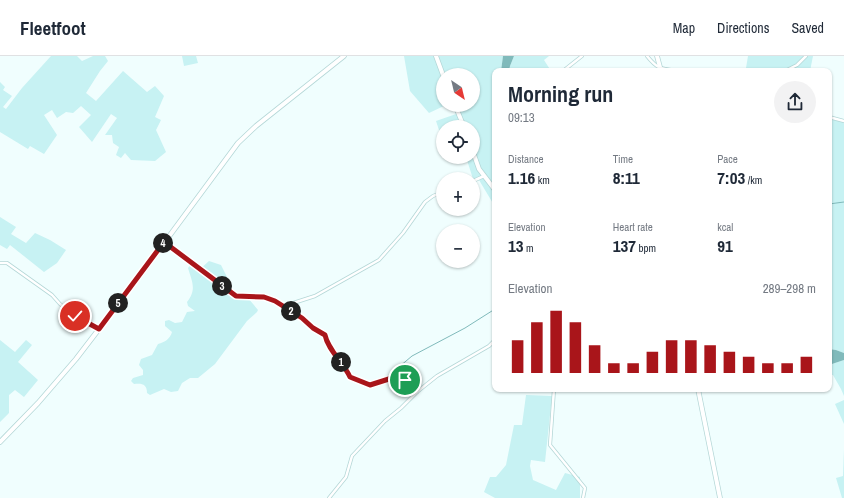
<!DOCTYPE html>
<html lang="en">
<head>
<meta charset="utf-8">
<style>
	body { margin:0; font-family:"Archivo Narrow",sans-serif; background:#f2f2f3; color:#1f2937; height:100vh; display:flex; flex-direction:column; font-size:15px; white-space:nowrap }
	* { box-sizing:border-box; margin:0 }
	p { font-size:13px; color:#747a83 }
	.icon { flex:none; width:22px; height:22px; fill:none; stroke:currentColor; stroke-width:2; stroke-linecap:round; stroke-linejoin:round }
	.map { position:relative; flex:1; overflow:hidden }
	.drawer { position:absolute; left:492px; top:12px; width:340px; height:324px; display:flex; flex-direction:column; background:#fff; border-radius:8px; box-shadow:0 1px 3px #0004 }
	.drawer>* { flex:none }
	.needle { width:26px; rotate:145deg }
	.buttons { position:absolute; left:436px; top:12px; display:grid; gap:8px }
	.buttons a { display:grid; place-items:center; width:44px; height:44px; border-radius:50%; background:#fff; box-shadow:0 1px 3px #0004; font-size:20px }
	.pin { position:absolute; display:grid; place-items:center; width:34px; height:34px; color:#fff; margin:-17px; border:2px solid #fff; border-radius:50%; box-shadow:0 1px 4px #0007 }
	.km { position:absolute; width:20px; height:20px; margin:-10px; border-radius:50%; background:#222; color:#fff; font-size:11px; line-height:20px; text-align:center }
	.round { display:grid; place-items:center; flex:none; width:42px; height:42px; border-radius:21px; background:#f2f2f3 }
	.overview { display:flex; align-items:center; justify-content:space-between; height:68px; padding:0 16px }
	h1 { font-size:22px; font-weight:800; line-height:30px }
	.stats { display:grid; grid-template-columns:repeat(3,1fr); gap:6px; height:68px; padding:4px 16px }
	.stats div { display:grid; align-content:center }
	.stats b { font-size:17px; font-weight:800 }
	.stats small { font-size:11px; font-weight:400 }
	.stats p { font-size:11px }
	.chart { height:112px; padding:8px 16px }
	.chart p { display:flex; justify-content:space-between }
	.chart svg { width:100%; height:72px; margin-top:4px; stroke:#a9151a; stroke-width:6 }
	header { display:flex; align-items:center; gap:24px; box-sizing:border-box; height:56px; padding:0 20px; background:#fff; border-bottom:1px solid #e0e1e3 }
	header strong { font-size:19px }
	nav { display:flex; gap:22px; margin-inline-start:auto; font-size:14px }
	.map>svg:first-child { display:block }
	.green { fill:#c7f2f3 }
	.water { fill:#80babb }
	.lines { fill:none; stroke-linecap:round; stroke-linejoin:round }
	.stream { stroke:#80babb; stroke-width:1 }
	.street-casing { stroke:#b4d7d7; stroke-width:4 }
	.primary-casing { stroke:#b4d7d7; stroke-width:5.5 }
	.street { stroke:#fff; stroke-width:2.5 }
	.primary { stroke:#fff; stroke-width:4 }
	.route-casing { stroke:#fff; stroke-width:8 }
	.route { stroke:#a9151a; stroke-width:5 }
</style>
</head>
<body>
<header>
<strong>Fleetfoot</strong>
<nav><a>Map</a><a>Directions</a><a>Saved</a></nav>
</header>
<div class="map">
<svg width="844" height="442" viewBox="0 0 844 442">
	<rect width="100%" height="100%" fill="#f0fefe"/>
	<g class="green">
		<polygon points="51,0 77,0 82,5 93,0 105,0 108,5 100,15 86,37 96,45 123,15 147,36 155,30 164,40 155,61 161,64 156,74 166,96 155,105 131,104 125,97 121,102 116,99 119,91 113,87 112,79 105,79 117,62 111,58 92,86 79,71 91,59 81,50 73,57 66,56 57,62 52,54 44,59 57,79 44,98 30,90 28,93 0,76 0,26 5,31 3,34 12,40 3,51 6,53 22,32"/>
		<polygon points="182,0 196,0 198,7 184,10"/>
		<polygon points="404,0 503,0 501,15 495,15 495,147 494,149 479,124 474,126 466,101 473,101 473,71 443,71 443,86 436,65 459,57 456,49 473,49 473,19 443,19 443,49 446,49 429,57 410,35"/>
		<polygon points="514,0 549,0 544,4 551,15 509,15 510,10"/>
		<polygon points="748,0 813,0 810,15 756,15 746,12"/>
		<polygon points="829,61 844,64 844,297 836,294 829,293"/>
		<polygon points="0,161 16,171 11,178 26,187 35,177 50,184 66,194 57,207 44,216 10,189 7,193 0,189"/>
		<path d="M209 205 221 209 229 225V230L224 233 235 237 234 243 237 241 248 242 258 254 257 256 247 265 215 308 198 322H190L182 327 178 335 171 336 164 333 150 339 147 337C147 328 142 327 134 328L131 325 133 322 143 319V314L139 309 141 303 152 299 158 288C165 286 170 283 172 276L165 270V265L169 264 175 267 182 266 187 256 195 255 188 250 187 246C197 233 192 226 188 212L192 207 196 208 197 213 199 214Z"/>
		<polygon points="0,284 15,296 26,284 32,289 18,306 38,324 24,341 15,334 9,339 9,357 0,366"/>
		<polygon points="844,304 844,340 841,333 833,319 829,319 829,309"/>
		<polygon points="526,339 552,340 545,406 531,404 530,410 533,424 556,434 565,417 580,421 580,442 495,442 484,436 490,421 496,421 506,409 514,369 522,369"/>
		<polygon points="844,344 844,368 835,348"/>
		<polygon points="844,393 844,442 842,442 836,422 843,420"/>
	</g>
	<g class="water">
		<polygon points="503,0 514,0 510,10 509,15 501,15"/>
		<polygon points="829,293 836,294 844,297 844,304 829,309"/>
	</g>
	<g class="lines">
		<g class="stream">
			<polyline points="829,148 844,146"/>
			<polyline points="393,316 412,300 465,272 495,253"/>
		</g>
		<g class="street-casing">
			<g id="street">
				<path d="M647 0C658 14 662 13 679 15"/>
				<polyline points="563,15 582,0"/>
				<polyline points="785,15 797,9 806,0"/>
				<polyline points="829,61 844,65"/>
				<polyline points="473,125 484,120"/>
				<polyline points="165,186 236,240 264,241 275,245 302,261 313,272 325,279 326,287 347,314 350,321 370,329 392,322 399,323 405,324 417,336"/>
				<polyline points="0,207 7,207 52,239 60,248 75,260 99,273"/>
				<polyline points="284,250 315,240 379,204 403,177 425,146 433,140 443,136"/>
				<polyline points="554,333 550,389 585,432 583,442"/>
				<polyline points="329,442 346,421 352,400 385,365 401,352 417,336 437,320 489,290 495,284"/>
			</g>
		</g>
		<g class="primary-casing">
			<g id="primary">
				<polyline points="436,0 443,19"/>
				<polyline points="657,0 661,15"/>
				<polyline points="455,49 464,71"/>
				<polyline points="473,96 479,113 495,134"/>
				<polyline points="698,333 720,442"/>
				<polyline points="0,386 38,347 76,303 142,217 238,87 256,70 344,0"/>
			</g>
		</g>
		<use href="#street" class="street"/>
		<use href="#primary" class="primary"/>
	</g>
	<g class="lines">
		<g class="route-casing">
			<path id="route" d="M75 260 99 273 164 186 236 240 264 241 275 245 302 262 313 272 325 279C328 294 343 306 350 321L370 329 392 322 405 324"/>
		</g>
		<use href="#route" class="route"/>
	</g>
</svg>
<div class="buttons">
<a><svg class="needle" viewBox="-14 -14 28 28"><path d="M0-13l5 13h-10z" fill="#e53935"/><path d="M0 13l5-13h-10z" fill="#747a83"/></svg></a>
<a><svg class="icon" aria-label="locate" viewBox="0 0 24 24"><circle cx="12" cy="12" r="6"/><path d="M12 2v4M12 18v4M2 12h4M18 12h4"/></svg></a>
<a>+</a>
<a>−</a>
</div>
<div class="pin" style="left:405px;top:324px;background:#1e9e55"><svg class="icon" aria-label="arrive" viewBox="0 0 24 24"><path d="M6 21V4h12l-3 4 3 4H6"/></svg></div>
<div class="pin" style="left:75px;top:260px;background:#d93025"><svg class="icon" aria-label="check" viewBox="0 0 24 24"><path d="M5 12l5 5 9-10"/></svg></div>
<b class="km" style="left:341px;top:306px">1</b>
<b class="km" style="left:291px;top:255px">2</b>
<b class="km" style="left:222px;top:230px">3</b>
<b class="km" style="left:163px;top:187px">4</b>
<b class="km" style="left:118px;top:247px">5</b>
<section class="drawer">
<div class="overview"><div><h1>Morning run</h1><p>09:13</p></div><a class="round"><svg class="icon" aria-label="share" viewBox="0 0 24 24"><path d="M12 15V3M7 8l5-5 5 5M5 13v7h14v-7"/></svg></a></div>
<div class="stats">
<div><p>Distance</p><b>1.16<small> km</small></b></div>
<div><p>Time</p><b>8:11</b></div>
<div><p>Pace</p><b>7:03<small> /km</small></b></div>
</div>
<div class="stats">
<div><p>Elevation</p><b>13<small> m</small></b></div>
<div><p>Heart rate</p><b>137<small> bpm</small></b></div>
<div><p>kcal</p><b>91</b></div>
</div>
<div class="chart"><p><span>Elevation</span>289–298 m</p>
<svg viewBox="0 0 160 44" preserveAspectRatio="none"><path d="M5 44V24M15 44V13M25 44V6M35 44V13M45 44V27M55 44V38M65 44V38M75 44V31M85 44V24M95 44V24M105 44V27M115 44V31M125 44V34M135 44V38M145 44V38M155 44V34"/></svg>
</div>
</section>
</div>
</body>
</html>
